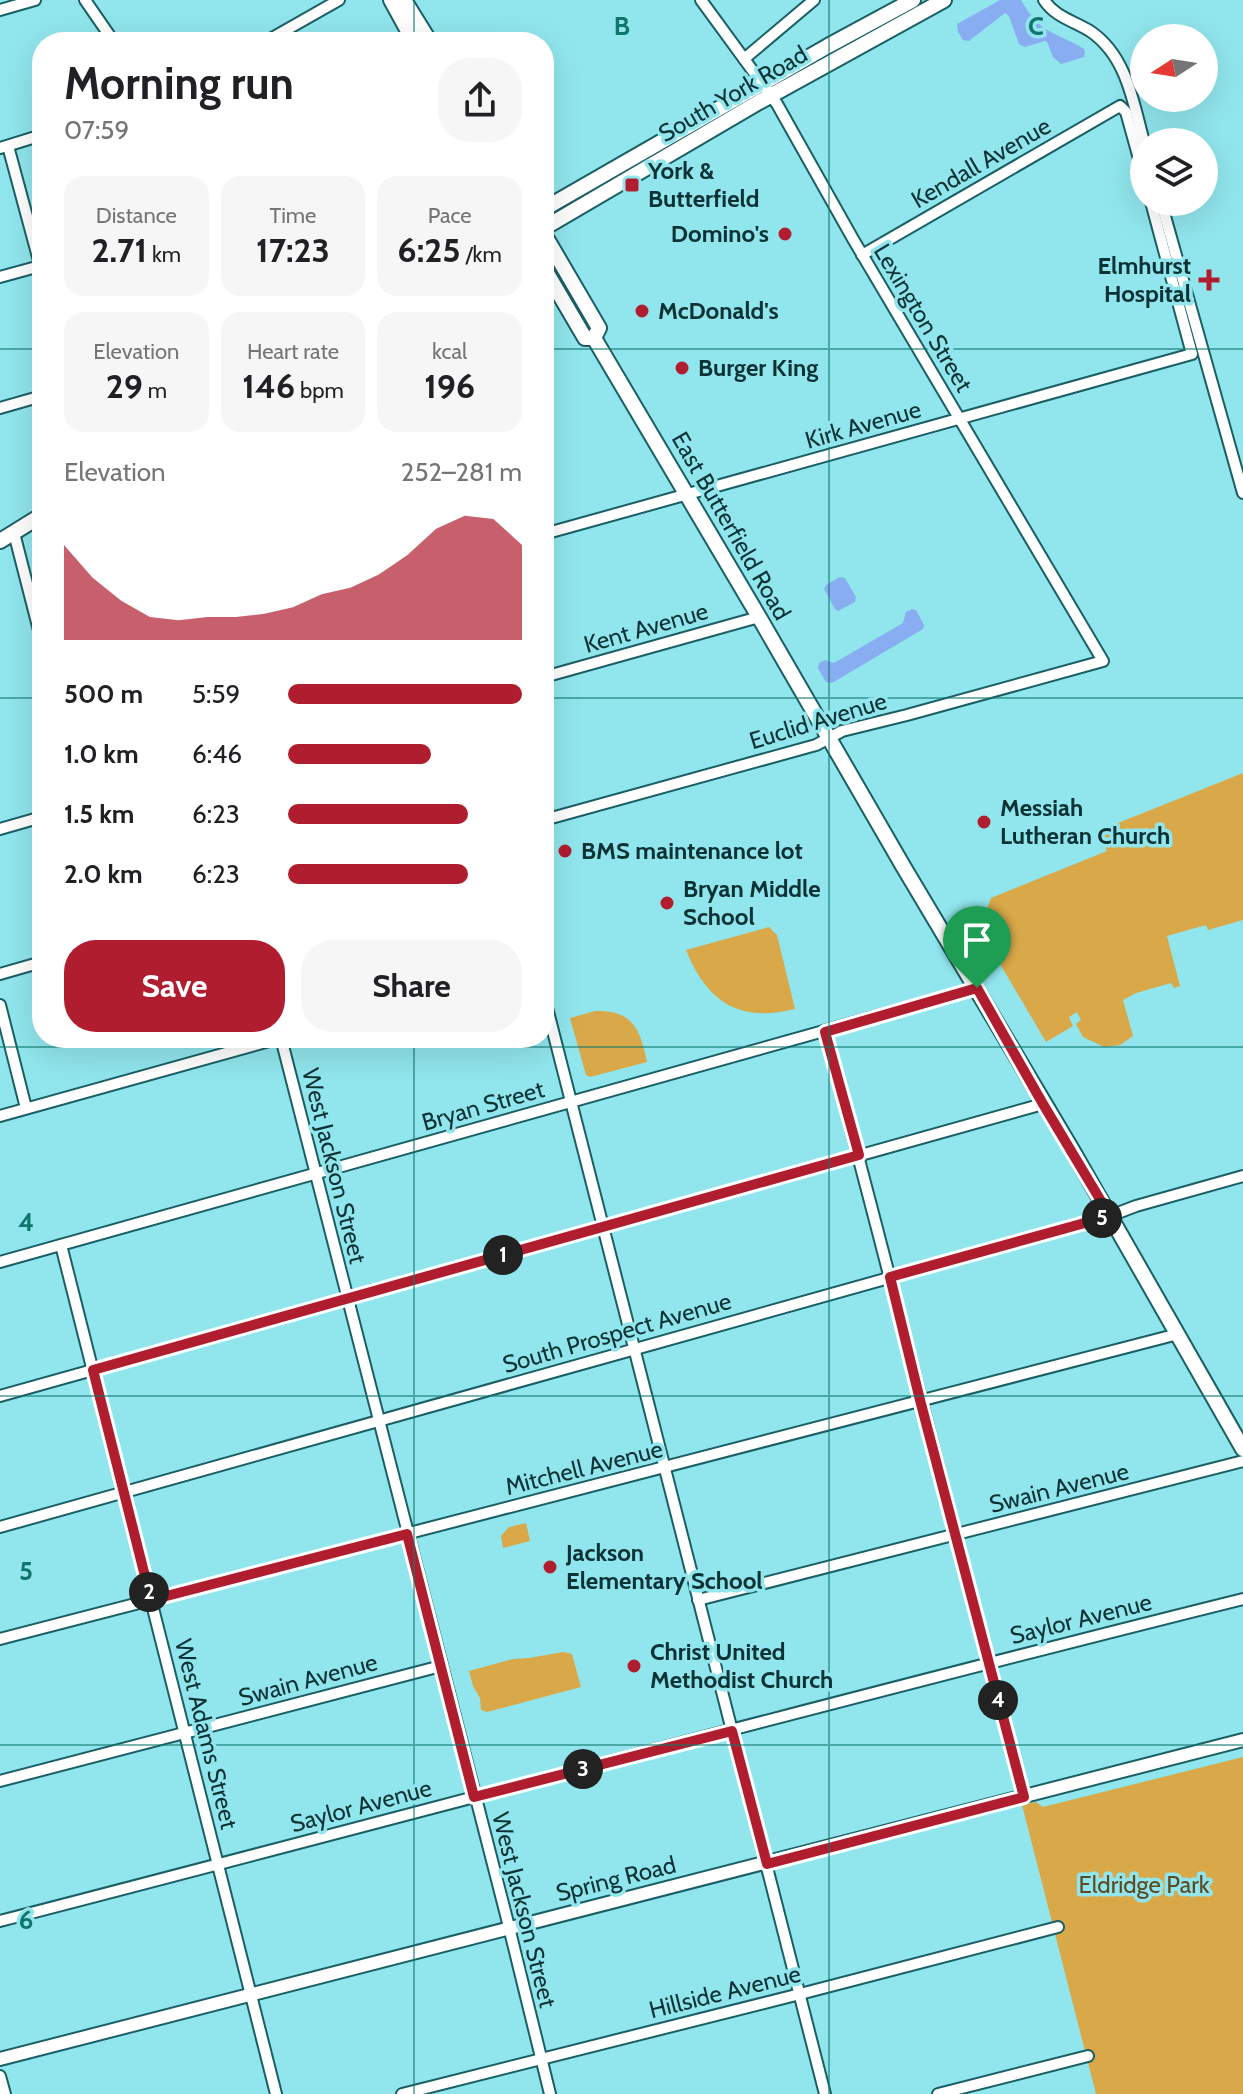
<!DOCTYPE html>
<html lang="en">
<head>
<meta charset="utf-8">
<style>
	body { margin:0; font-family:Cabin,sans-serif; background:#f6f6f6; color:#202124; height:100vh; display:flex; flex-direction:column; font-size:30px; white-space:nowrap }
	* { box-sizing:border-box; margin:0 }
	p { font-size:26px; color:#757577 }
	.icon { flex:none; width:44px; height:44px; fill:none; stroke:currentColor; stroke-width:2; stroke-linecap:round; stroke-linejoin:round }
	.map { position:relative; flex:1; overflow:hidden }
	.sheet { position:absolute; left:32px; top:32px; width:522px; height:1016px; display:flex; flex-direction:column; background:#fff; border-radius:32px; box-shadow:0 8px 32px #0002 }
	.sheet>* { flex:none }
	.needle { width:52px; rotate:258deg }
	.fabs { position:absolute; left:1130px; top:24px; display:grid; gap:16px }
	.fabs a { display:grid; place-items:center; width:88px; height:88px; border-radius:50%; background:#fff; box-shadow:0 8px 32px #0002; font-size:40px }
	.pin { position:absolute; display:grid; place-items:center; width:68px; height:68px; color:#fff; margin:-82px -34px; border-radius:50% 50% 50% 0; rotate:-45deg; box-shadow:0 0 8px #0007 }
	.pin .icon { rotate:45deg }
	.km { position:absolute; width:40px; height:40px; margin:-20px; border-radius:50%; background:#222; color:#fff; font-size:22px; line-height:40px; text-align:center }
	.round { display:grid; place-items:center; flex:none; width:84px; height:84px; border-radius:32px; background:#f6f6f6 }
	.summary { display:flex; align-items:center; justify-content:space-between; height:136px; padding:0 32px }
	h1 { font-size:44px; font-weight:700; line-height:60px }
	.metrics { display:grid; grid-template-columns:repeat(3,1fr); gap:12px; height:136px; padding:8px 32px }
	.metrics div { display:grid; align-content:center; border-radius:20px; background:#f6f6f6; text-align:center }
	.metrics b { font-size:34px; font-weight:700 }
	.metrics small { font-size:22px; font-weight:400 }
	.metrics p { font-size:22px }
	.chart { height:224px; padding:16px 32px }
	.chart p { display:flex; justify-content:space-between }
	.chart svg { width:100%; height:144px; margin-top:8px; fill:#b01d2e; opacity:.7 }
	.primary-button { display:flex; gap:16px; margin-top:auto; padding:16px 32px }
	.primary-button a { flex:1; height:92px; border-radius:32px; background:#b01d2e; color:#fff; font-size:32px; font-weight:700; line-height:92px; text-align:center }
	.primary-button a+a { background:#f6f6f6; color:#202124 }
	ul { padding:0 32px; list-style:none; font-size:26px }
	li { display:grid; grid-template-columns:128px 96px 1fr; align-items:center; height:60px }
	li i { height:20px; border-radius:10px; background:#b01d2e }
	.map>svg:first-child { display:block }
	.green { fill:#d8a849 }
	.water { fill:#88adf0 }
	.lines { fill:none; stroke-linecap:round; stroke-linejoin:round }
	.minor-casing { stroke:#1a5f64; stroke-width:14 }
	.tertiary-casing { stroke:#1a5f64; stroke-width:16 }
	.secondary-casing { stroke:#1a5f64; stroke-width:18 }
	.minor { stroke:#fff; stroke-width:10 }
	.tertiary { stroke:#fff; stroke-width:12 }
	.secondary { stroke:#fff; stroke-width:14 }
	.route-casing { stroke:#fff; stroke-width:16 }
	.route { stroke:#b01d2e; stroke-width:10 }
	.grid { fill:none; stroke:#0f766e; stroke-width:2; stroke-opacity:0.55 }
	.poi-dot { fill:#b01d2e; stroke:#91e6ed; stroke-width:3 }
	.labels { text-anchor:middle; stroke-width:7; stroke-linejoin:round; paint-order:stroke }
	.street-label { font-size:24px; fill:#0d3235; stroke:#91e6ed }
	.poi-label { font-size:24px; font-weight:bold; fill:#0d3235; stroke:#91e6ed; text-anchor:start }
	.park-label { font-size:24px; fill:#5f4a20; stroke:#91e6ed }
	.grid-label { font-size:26px; text-anchor:middle; font-weight:bold; fill:#0f766e; stroke:#91e6ed; stroke-width:7; stroke-linejoin:round; paint-order:stroke }
</style>
</head>
<body>
<div class="map">
<svg width="1243" height="2094" viewBox="0 0 1243 2094">
	<rect width="100%" height="100%" fill="#91e6ed"/>
	<g class="green">
		<polygon points="1243,773 1243,920 1208,930 1206,925 1167,936 1180,986 1174,988 1171,983 1136,993 1123,1000 1133,1036 1120,1045 1104,1047 1083,1037 1076,1024 1081,1020 1077,1012 1069,1017 1073,1026 1046,1042 980,930 991,898 1107,851 1098,831"/>
		<path d="M769 927 777 935 795 1009C739 1023 707 1002 686 950Z"/>
		<path d="M595 1011C633 1010 640 1029 647 1062L590 1077 586 1075 570 1018Z"/>
		<polygon points="526,1523 530,1541 503,1548 501,1536 509,1527"/>
		<polygon points="563,1652 572,1654 581,1687 487,1712 481,1710 480,1698 473,1686 469,1671 513,1659 529,1658"/>
		<polygon points="1243,1757 1243,2094 1096,2094 1022,1805 1036,1802 1043,1807"/>
	</g>
	<g class="water">
		<path d="M1000 0H1021C1040 34 1054 31 1084 49L1085 52 1084 57 1061 64 1053 57 1047 42 1045 41 1025 47 1019 44 1009 16 1005 13 969 41 963 40 958 32 957 24Z"/>
		<polygon points="840,577 845,578 856,597 855,602 838,611 835,609 824,589 826,585"/>
		<polygon points="912,609 916,610 924,625 923,629 832,683 826,682 818,668 819,663 825,660 834,663 903,623 906,612"/>
	</g>
	<g class="lines">
		<g class="minor-casing">
			<g id="minor">
				<polyline points="85,0 114,42"/>
				<path d="M1044 0C1055 17 1074 21 1090 31 1127 56 1133 102 1144 142"/>
				<polyline points="0,10 35,0"/>
				<polyline points="265,42 339,0"/>
				<polyline points="744,59 814,0"/>
				<polyline points="8,146 42,272"/>
				<polyline points="0,148 42,135"/>
				<polyline points="1161,202 1243,493"/>
				<polyline points="862,255 1120,106 1126,112 1144,177"/>
				<polyline points="0,277 40,266"/>
				<polyline points="0,408 42,396"/>
				<polyline points="14,533 42,642"/>
				<polyline points="544,534 1192,354 1151,202"/>
				<polyline points="544,677 759,617"/>
				<polyline points="544,820 816,745 842,731 907,715 1103,661 853,239 777,104 701,0"/>
				<polyline points="0,829 42,817"/>
				<polyline points="0,974 42,962"/>
				<polyline points="544,996 825,2094"/>
				<polyline points="0,1005 26,1108"/>
				<path d="M825 1032C894 1286 956 1542 1024 1797"/>
				<polyline points="281,1038 506,1915 550,2094"/>
				<polyline points="0,1116 280,1038"/>
				<polyline points="61,1245 276,2094"/>
				<polyline points="0,1262 977,988"/>
				<polyline points="0,1396 1043,1104"/>
				<polyline points="0,1527 1110,1216 1136,1206 1243,1176"/>
				<polyline points="698,1600 1243,1461"/>
				<polyline points="0,1639 1178,1334"/>
				<polyline points="0,1781 441,1666"/>
				<path d="M0 1921C414 1814 828 1702 1243 1599"/>
				<polyline points="0,2076 5,2094"/>
				<polyline points="402,2094 800,1994 1058,1927"/>
				<polyline points="938,2094 1088,2056"/>
			</g>
		</g>
		<g class="tertiary-casing">
			<polyline id="tertiary" points="0,2059 1243,1740"/>
		</g>
		<g class="secondary-casing">
			<g id="secondary">
				<polyline points="391,0 414,42"/>
				<polyline points="404,0 430,42"/>
				<polyline points="544,209 828,46 913,0"/>
				<polyline points="544,228 759,102 944,0"/>
				<polyline points="544,234 599,328 594,338"/>
				<polyline points="544,268 585,338 594,338 759,617 903,866 1071,1148 1243,1449"/>
				<polyline points="0,541 42,515"/>
			</g>
		</g>
		<use href="#minor" class="minor"/>
		<use href="#tertiary" class="tertiary"/>
		<use href="#secondary" class="secondary"/>
	</g>
	<g class="lines">
		<g class="route-casing">
			<polygon id="route" points="977,988 1043,1104 1110,1216 890,1277 920,1400 1024,1797 767,1864 732,1731 474,1797 407,1534 151,1600 93,1370 859,1155 825,1032"/>
		</g>
		<use href="#route" class="route"/>
	</g>
	<path class="grid" d="M414 0V42M829 0V2094M0 349H42M544 349H1243M0 698H42M544 698H1243M414 1038V2094M0 1047H1243M0 1396H1243M0 1745H1243"/>
	<g class="poi-dot">
		<rect x="624" y="177" width="16" height="16" rx="4"/>
		<circle cx="785" cy="234" r="8"/>
		<path d="M1205 268h8v8h8v8h-8v8h-8v-8h-8v-8h8z"/>
		<circle cx="642" cy="311" r="8"/>
		<circle cx="682" cy="368" r="8"/>
		<circle cx="984" cy="822" r="8"/>
		<circle cx="565" cy="851" r="8"/>
		<circle cx="667" cy="903" r="8"/>
		<circle cx="550" cy="1567" r="8"/>
		<circle cx="634" cy="1666" r="8"/>
	</g>
	<g class="labels">
		<g class="street-label">
			<text transform="translate(733 94) rotate(-30)" y="8">South York Road</text>
			<text transform="translate(981 163) rotate(-30)" y="8">Kendall Avenue</text>
			<text transform="translate(923 318) rotate(59)" y="8">Lexington Street</text>
			<text transform="translate(863 425) rotate(-16)" y="8">Kirk Avenue</text>
			<text transform="translate(731 526) rotate(60)" y="8">East Butterfield Road</text>
			<text transform="translate(646 628) rotate(-16)" y="8">Kent Avenue</text>
			<text transform="translate(818 721) rotate(-17)" y="8">Euclid Avenue</text>
			<text transform="translate(483 1106) rotate(-16)" y="8">Bryan Street</text>
			<text transform="translate(334 1166) rotate(76)" y="8">West Jackson Street</text>
			<text transform="translate(617 1333) rotate(-16)" y="8">South Prospect Avenue</text>
			<text transform="translate(584 1468) rotate(-14)" y="8">Mitchell Avenue</text>
			<text transform="translate(1059 1488) rotate(-14)" y="8">Swain Avenue</text>
			<text transform="translate(1081 1619) rotate(-14)" y="8">Saylor Avenue</text>
			<text transform="translate(308 1680) rotate(-15)" y="8">Swain Avenue</text>
			<text transform="translate(206 1734) rotate(76)" y="8">West Adams Street</text>
			<text transform="translate(361 1806) rotate(-15)" y="8">Saylor Avenue</text>
			<text transform="translate(616 1879) rotate(-14)" y="8">Spring Road</text>
			<text transform="translate(524 1910) rotate(76)" y="8">West Jackson Street</text>
			<text transform="translate(725 1992) rotate(-14)" y="8">Hillside Avenue</text>
		</g>
		<g class="poi-label">
			<text x="648" y="179">York &amp;<tspan x="648" dy="28">Butterfield</tspan></text>
			<text x="769" y="242" text-anchor="end">Domino's</text>
			<text x="1191" y="274" text-anchor="end">Elmhurst<tspan x="1191" dy="28">Hospital</tspan></text>
			<text x="658" y="319">McDonald's</text>
			<text x="698" y="376">Burger King</text>
			<text x="1000" y="816">Messiah<tspan x="1000" dy="28">Lutheran Church</tspan></text>
			<text x="581" y="859">BMS maintenance lot</text>
			<text x="683" y="897">Bryan Middle<tspan x="683" dy="28">School</tspan></text>
			<text x="566" y="1561">Jackson<tspan x="566" dy="28">Elementary School</tspan></text>
			<text x="650" y="1660">Christ United<tspan x="650" dy="28">Methodist Church</tspan></text>
		</g>
		<g class="park-label">
			<text x="1144" y="1893">Eldridge Park</text>
		</g>
	</g>
	<g class="grid-label">
		<text x="622" y="35">B</text>
		<text x="1036" y="35">C</text>
		<text x="26" y="1231">4</text>
		<text x="26" y="1580">5</text>
		<text x="26" y="1929">6</text>
	</g>
</svg>
<div class="fabs">
<a><svg class="needle" viewBox="-14 -14 28 28"><path d="M0-13l5 13h-10z" fill="#e53935"/><path d="M0 13l5-13h-10z" fill="#757577"/></svg></a>
<a><svg class="icon" aria-label="layers" viewBox="0 0 24 24"><path d="M12 4l9 5-9 5-9-5zM3 14l9 5 9-5"/></svg></a>
</div>
<div class="pin" style="left:977px;top:988px;background:#1e9e55"><svg class="icon" aria-label="arrive" viewBox="0 0 24 24"><path d="M6 21V4h12l-3 4 3 4H6"/></svg></div>
<b class="km" style="left:503px;top:1255px">1</b>
<b class="km" style="left:149px;top:1592px">2</b>
<b class="km" style="left:583px;top:1769px">3</b>
<b class="km" style="left:998px;top:1700px">4</b>
<b class="km" style="left:1102px;top:1218px">5</b>
<section class="sheet">
<div class="summary"><div><h1>Morning run</h1><p>07:59</p></div><a class="round"><svg class="icon" aria-label="share" viewBox="0 0 24 24"><path d="M12 15V3M7 8l5-5 5 5M5 13v7h14v-7"/></svg></a></div>
<div class="metrics">
<div><p>Distance</p><b>2.71<small> km</small></b></div>
<div><p>Time</p><b>17:23</b></div>
<div><p>Pace</p><b>6:25<small> /km</small></b></div>
</div>
<div class="metrics">
<div><p>Elevation</p><b>29<small> m</small></b></div>
<div><p>Heart rate</p><b>146<small> bpm</small></b></div>
<div><p>kcal</p><b>196</b></div>
</div>
<div class="chart"><p><span>Elevation</span>252–281 m</p>
<svg viewBox="0 0 160 44" preserveAspectRatio="none"><path d="M0 44V15L10 25L20 32L30 37L40 38L50 37L60 37L70 36L80 34L90 30L100 28L110 24L120 18L130 10L140 6L150 7L160 15V44z"/></svg>
</div>
<ul>
<li><b>500 m</b>5:59<i style="width:100%"></i></li>
<li><b>1.0 km</b>6:46<i style="width:61%"></i></li>
<li><b>1.5 km</b>6:23<i style="width:77%"></i></li>
<li><b>2.0 km</b>6:23<i style="width:77%"></i></li>
</ul>
<div class="primary-button"><a>Save</a><a>Share</a></div>
</section>
</div>
</body>
</html>
